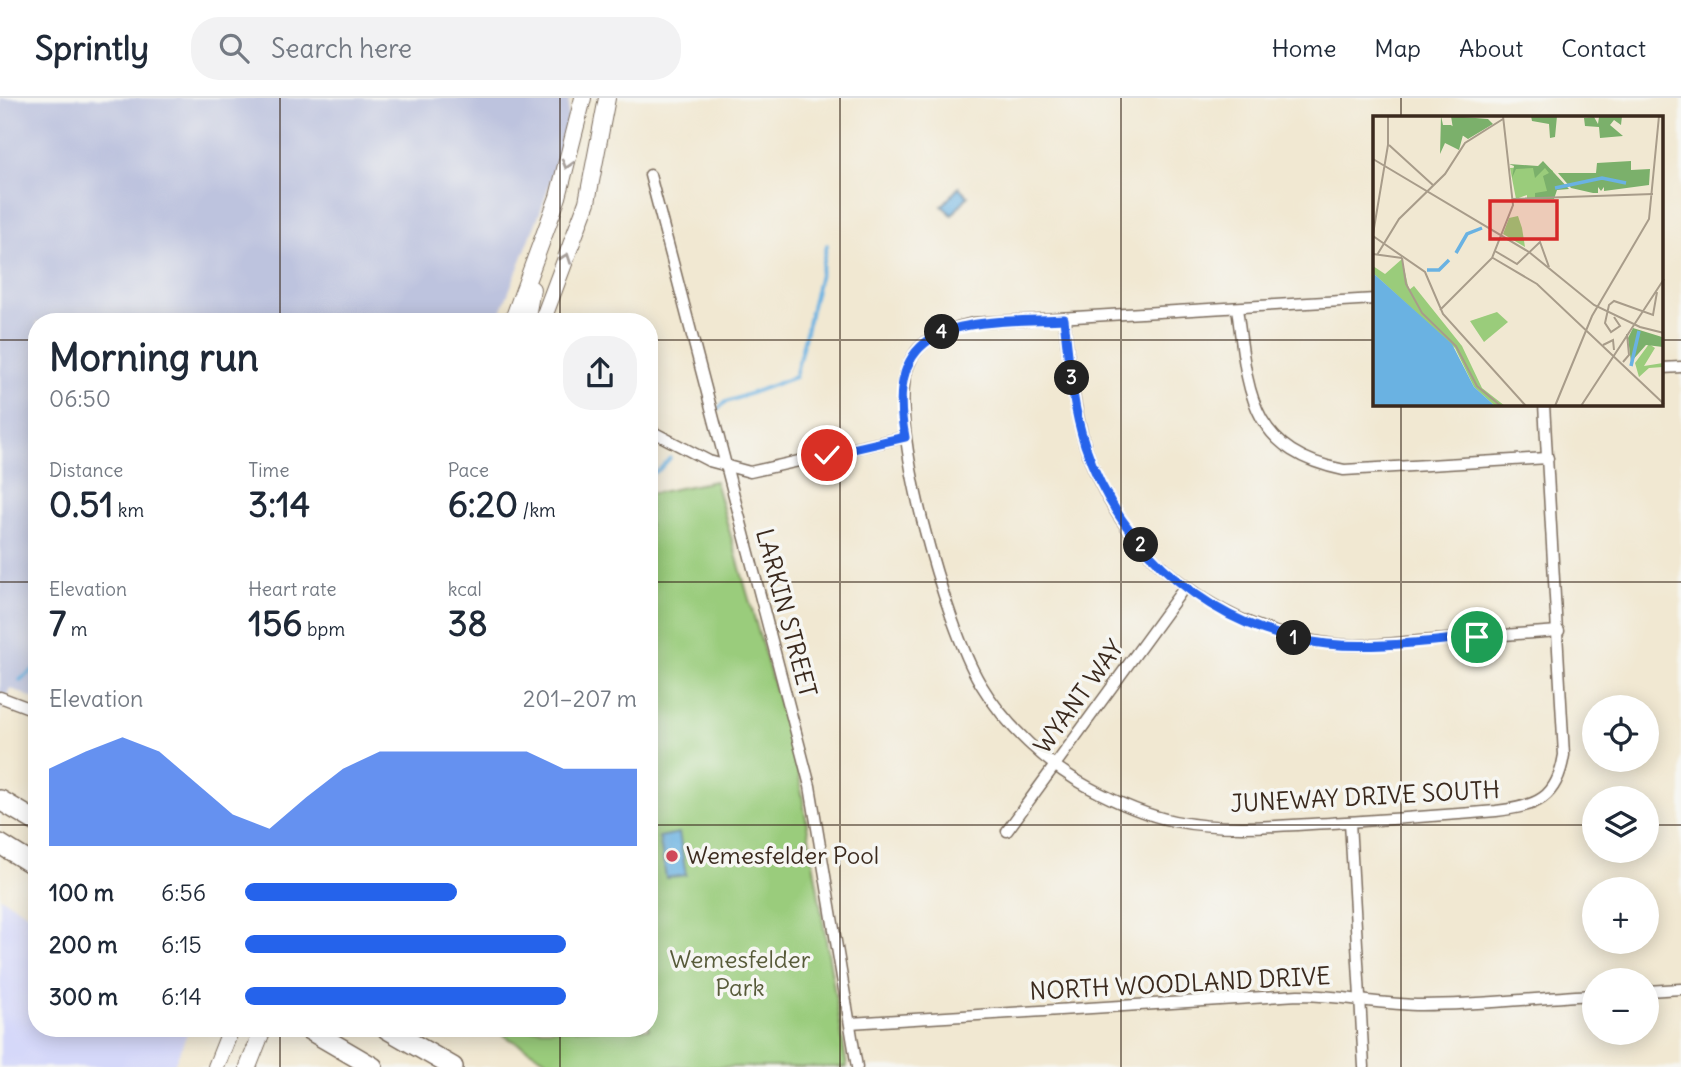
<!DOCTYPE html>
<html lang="en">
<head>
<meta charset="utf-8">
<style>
	body { margin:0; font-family:Delius,sans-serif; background:#f2f2f3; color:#1f2937; height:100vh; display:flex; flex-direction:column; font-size:26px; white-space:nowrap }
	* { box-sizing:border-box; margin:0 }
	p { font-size:23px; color:#747a83 }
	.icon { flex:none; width:38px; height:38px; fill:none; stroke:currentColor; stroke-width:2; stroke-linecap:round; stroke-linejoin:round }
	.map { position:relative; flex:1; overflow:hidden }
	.panel { position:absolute; left:28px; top:215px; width:630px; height:724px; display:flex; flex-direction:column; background:#fff; border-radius:28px; box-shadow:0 4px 18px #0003 }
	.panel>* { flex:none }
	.controls { position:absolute; left:1582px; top:597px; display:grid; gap:14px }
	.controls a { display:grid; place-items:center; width:77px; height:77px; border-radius:50%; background:#fff; box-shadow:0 4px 18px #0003; font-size:35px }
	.pin { position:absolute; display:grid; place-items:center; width:60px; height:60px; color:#fff; margin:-30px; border:4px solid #fff; border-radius:50%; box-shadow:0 2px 7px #0007 }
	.km { position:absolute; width:35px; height:35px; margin:-18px; border-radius:50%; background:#222; color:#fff; font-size:19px; line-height:35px; text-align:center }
	.round { display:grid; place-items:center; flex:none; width:74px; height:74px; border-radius:28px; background:#f2f2f3 }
	.overview { display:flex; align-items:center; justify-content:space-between; height:119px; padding:0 21px }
	h1 { font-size:38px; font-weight:800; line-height:52px }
	.metrics { display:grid; grid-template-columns:repeat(3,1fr); gap:10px; height:119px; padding:7px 21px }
	.metrics div { display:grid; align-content:center }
	.metrics b { font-size:35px; font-weight:800 }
	.metrics small { font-size:19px; font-weight:400 }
	.metrics p { font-size:19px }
	.chart { height:196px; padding:14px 21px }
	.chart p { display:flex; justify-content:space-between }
	.chart svg { width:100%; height:126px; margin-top:7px; fill:#2563eb; opacity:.7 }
	ul { padding:0 21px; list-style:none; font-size:23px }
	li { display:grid; grid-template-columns:112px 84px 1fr; align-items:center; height:52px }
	li i { height:18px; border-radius:9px; background:#2563eb }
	header { display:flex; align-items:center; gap:42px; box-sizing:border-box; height:98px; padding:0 35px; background:#fff; border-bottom:2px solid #e0e1e3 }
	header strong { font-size:33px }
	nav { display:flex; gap:38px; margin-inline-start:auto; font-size:24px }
	.search { width:490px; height:63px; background:#f2f2f3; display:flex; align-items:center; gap:18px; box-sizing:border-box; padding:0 24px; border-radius:28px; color:#747a83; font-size:26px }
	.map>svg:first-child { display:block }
	.built { fill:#d5d8f9 }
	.industrial { fill:#bdc3de }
	.green { fill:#9acc7b; stroke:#6a7b4c; stroke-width:2 }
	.water { fill:#6ab2e2; stroke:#526e80; stroke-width:2 }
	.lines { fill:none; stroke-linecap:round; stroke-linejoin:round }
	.stream { stroke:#6ab2e2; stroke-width:3.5 }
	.minor-casing { stroke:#7b6c5d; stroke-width:13 }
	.secondary-casing { stroke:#7b6c5d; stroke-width:18 }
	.motorway-casing { stroke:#7b6c5d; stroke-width:22 }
	.minor { stroke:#fff; stroke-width:10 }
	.secondary { stroke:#fff; stroke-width:16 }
	.motorway { stroke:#fff; stroke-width:19 }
	.oneway { stroke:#a79f9a }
	.route-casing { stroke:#fff; stroke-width:14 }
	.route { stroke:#2563eb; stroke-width:9 }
	.grid { fill:none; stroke:#3b2a1e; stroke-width:2; stroke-opacity:0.55 }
	.poi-dot { fill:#d1495b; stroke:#f6f6f2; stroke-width:2.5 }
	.labels { text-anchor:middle; stroke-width:7; stroke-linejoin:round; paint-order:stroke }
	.street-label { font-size:24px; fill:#3b2a1e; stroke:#f6f6f2 }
	.poi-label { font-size:24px; fill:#3b2a1e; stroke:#f6f6f2; text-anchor:start }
	.park-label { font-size:24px; fill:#585b3a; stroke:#f6f6f2 }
	.inset-river { fill:none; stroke:#6ab2e2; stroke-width:3.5 }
	.inset-road { fill:none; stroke:#a89c8a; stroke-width:2 }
	.view { fill:#d62828; fill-opacity:0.15; stroke:#d62828; stroke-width:3.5 }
	.inset-edge { fill:none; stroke:#3b2a1e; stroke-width:3.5 }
</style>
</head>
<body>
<header>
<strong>Sprintly</strong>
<div class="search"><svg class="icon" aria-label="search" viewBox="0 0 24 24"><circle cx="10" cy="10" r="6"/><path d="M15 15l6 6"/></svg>Search here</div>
<nav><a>Home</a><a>Map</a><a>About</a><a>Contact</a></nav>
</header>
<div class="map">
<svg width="1681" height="969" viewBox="0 0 1681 969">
	<rect width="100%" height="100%" fill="#f6f6f2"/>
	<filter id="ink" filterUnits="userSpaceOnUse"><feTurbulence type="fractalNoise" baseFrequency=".0143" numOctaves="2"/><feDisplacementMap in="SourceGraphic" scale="14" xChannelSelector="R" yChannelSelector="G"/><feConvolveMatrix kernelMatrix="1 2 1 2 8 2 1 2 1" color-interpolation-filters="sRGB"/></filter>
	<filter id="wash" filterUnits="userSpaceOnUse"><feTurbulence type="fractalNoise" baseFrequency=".00686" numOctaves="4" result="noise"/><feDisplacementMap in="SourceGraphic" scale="28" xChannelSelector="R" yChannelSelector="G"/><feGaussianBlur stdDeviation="1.57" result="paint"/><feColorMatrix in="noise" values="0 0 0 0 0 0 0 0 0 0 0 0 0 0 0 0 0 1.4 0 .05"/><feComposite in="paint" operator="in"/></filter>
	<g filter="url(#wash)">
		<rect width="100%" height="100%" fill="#f1e8d2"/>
		<polygon class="built" points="0,799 37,821 37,931 189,931 173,969 0,969"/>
		<polygon class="industrial" points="0,0 569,0 567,30 542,109 497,224 37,224 37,602 10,590 0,614"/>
		<polygon class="green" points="715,383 798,672 847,969 559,969 493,931 649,931 649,396"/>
		<g class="water">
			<polygon points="959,89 968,98 952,117 942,108"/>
			<polygon points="679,735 686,777 666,780 659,739"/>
		</g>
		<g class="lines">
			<g class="stream">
				<polyline points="719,310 724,305 795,279 827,147"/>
				<polyline points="649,377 659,372 670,360"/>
				<polyline points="20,582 37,569"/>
			</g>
		</g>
	</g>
	<g filter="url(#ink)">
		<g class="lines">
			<g class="minor-casing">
				<g id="minor">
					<polyline points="650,77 810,688 857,969"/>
					<path d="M1375 201 973 225C947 231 920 239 909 266 884 320 948 532 980 585 1005 627 1047 667 1090 690 1116 704 1145 717 1174 723 1219 732 1265 729 1311 726 1372 723 1434 718 1496 713 1537 708 1557 701 1564 657L1544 306"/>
					<path d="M1237 210C1248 292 1248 353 1344 372L1548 360"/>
					<path d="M1064 221C1069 263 1073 306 1085 347 1119 455 1214 530 1325 545 1356 550 1390 545 1421 543 1467 540 1513 536 1559 533"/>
					<polyline points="1662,270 1681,269"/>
					<polyline points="649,332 709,363 750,374 905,339"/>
					<polyline points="0,599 37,613"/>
					<polyline points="1350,724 1364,969"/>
					<polyline points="1007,733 1184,490"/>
					<polyline points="1647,893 1681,891"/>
					<path d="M850 925 1298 897C1340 897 1380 907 1422 907 1479 907 1537 900 1594 897"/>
				</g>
			</g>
			<g class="secondary-casing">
				<g id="secondary">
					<polyline points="512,224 558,99 583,0"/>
					<polyline points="526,224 532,191"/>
					<polyline points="542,224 587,104 607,0"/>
					<polyline points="216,969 231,931"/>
					<polyline points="248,969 263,931"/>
				</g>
			</g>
			<g class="motorway-casing">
				<g id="motorway">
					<polyline points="0,702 37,724"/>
					<polyline points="0,746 37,769"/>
					<polyline points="308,931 373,969"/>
					<polyline points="387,931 453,969"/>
				</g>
			</g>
			<use href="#minor" class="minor"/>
			<use href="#secondary" class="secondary"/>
			<use href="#motorway" class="motorway"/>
		</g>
		<defs><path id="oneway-chevron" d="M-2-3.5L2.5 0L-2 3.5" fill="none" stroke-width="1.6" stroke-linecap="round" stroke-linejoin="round" transform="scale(1.75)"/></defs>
		<g class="oneway">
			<use href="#oneway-chevron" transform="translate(567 66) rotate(106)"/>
			<use href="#oneway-chevron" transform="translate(566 160) rotate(-70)"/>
		</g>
	</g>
	<g class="lines" filter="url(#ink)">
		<g class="route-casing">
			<path id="route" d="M827 357 905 339C881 215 975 225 1064 221 1069 263 1072 307 1085 347 1120 454 1216 535 1327 546 1376 551 1428 543 1477 539"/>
		</g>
		<use href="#route" class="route"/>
	</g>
	<path class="grid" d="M280 0V224M560 0V224M840 0V969M1121 0V969M1401 0V19M0 242H37M649 242H1375M1662 242H1681M1401 306V969M0 484H37M649 484H1681M0 727H37M649 727H1594M1647 727H1681M280 931V969M560 931V969"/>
	<circle class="poi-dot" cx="672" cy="758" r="7"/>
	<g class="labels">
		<g class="street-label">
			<text transform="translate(786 515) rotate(75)" y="8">LARKIN STREET</text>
			<text transform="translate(1079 599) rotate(-54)" y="8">WYANT WAY</text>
			<text transform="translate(1365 699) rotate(-3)" y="8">JUNEWAY DRIVE SOUTH</text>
			<text transform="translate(1180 886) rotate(-3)" y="8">NORTH WOODLAND DRIVE</text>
		</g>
		<g class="poi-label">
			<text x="686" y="766">Wemesfelder Pool</text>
		</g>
		<g class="park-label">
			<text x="740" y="870">Wemesfelder<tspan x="740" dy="28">Park</tspan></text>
		</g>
	</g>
	<g transform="translate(1373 18)">
		<rect width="290" height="290" fill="#f1e8d2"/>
		<path d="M173 50 180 55 181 83H154V79L143 83 137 52ZM145 100 149 112 152 131 130 118 136 102ZM29 143 36 174 41 170 89 230 109 272 132 290H122L101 271 82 232 0 157V150L12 158ZM124 196 135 206 111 226 97 205ZM276 228 282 232 271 250 290 247V251L276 252 266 261 262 247Z" fill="#9acc7b"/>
		<path d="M68 0 70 9H78L90 19 86 34 72 27 67 38ZM78 0 115 3 120 8 95 23 80 13ZM158 0H184L182 21 177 22 176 8 159 5ZM249 0 248 9 241 4 237 9 250 20 227 22 226 11 212 10 211 2 221 1 225 8 226 1ZM170 45 196 73 184 74 181 83H162V77L174 75 170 60 176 57 172 52 162 62 160 52 143 53 139 62 141 50 136 48 165 50ZM258 45V54L277 53 276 69 231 75V71L228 75 225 71V77H220L198 72 185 57H223L224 47ZM260 212 289 221 290 231 273 229 258 246 255 222Z" fill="#7bb06b"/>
		<path d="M0 157 79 228 101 271 122 290H0Z" fill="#6ab2e2"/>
		<path class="inset-river" d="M182 72 229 62 253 67M83 137 94 118 109 112M54 154H66L76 144M258 250 266 215"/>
		<path class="inset-road" d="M16 29 61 70M0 43 156 136 221 189 267 211 291 217M140 83 280 78M0 118 15 29V0M0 120 52 156 70 198 153 290M122 135 144 148 167 126 176 151M0 138 29 142M4 139 26 103 72 58 92 27 130 3M29 142 33 168 49 197 83 230 104 270 128 290M120 142 164 168 291 288M67 194 119 142 140 89 130 0M241 201 247 210 238 216 232 207 236 189 241 185 280 199 284 176M230 229 240 224 241 234M250 246 256 239 254 218M182 290 219 200 276 103 286 0M208 290 291 163"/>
		<path class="view" d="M117 85H184V123H117Z"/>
		<rect width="290" height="290" class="inset-edge"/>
	</g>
</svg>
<div class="controls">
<a><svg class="icon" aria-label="locate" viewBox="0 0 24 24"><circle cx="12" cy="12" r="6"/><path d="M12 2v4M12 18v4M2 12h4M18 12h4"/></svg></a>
<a><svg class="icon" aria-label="layers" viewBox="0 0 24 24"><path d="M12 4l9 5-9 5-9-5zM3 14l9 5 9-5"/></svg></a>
<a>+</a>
<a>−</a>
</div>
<div class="pin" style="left:1477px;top:539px;background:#1e9e55"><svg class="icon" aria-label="arrive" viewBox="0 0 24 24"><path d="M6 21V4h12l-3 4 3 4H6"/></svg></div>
<div class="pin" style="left:827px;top:357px;background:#d93025"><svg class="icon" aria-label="check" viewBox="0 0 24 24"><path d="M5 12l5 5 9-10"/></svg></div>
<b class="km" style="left:1294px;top:540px">1</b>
<b class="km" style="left:1141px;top:447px">2</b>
<b class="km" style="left:1072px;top:280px">3</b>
<b class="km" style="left:942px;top:234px">4</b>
<section class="panel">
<div class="overview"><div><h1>Morning run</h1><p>06:50</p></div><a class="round"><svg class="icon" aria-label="share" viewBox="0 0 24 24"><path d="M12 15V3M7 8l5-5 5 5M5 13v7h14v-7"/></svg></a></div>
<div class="metrics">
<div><p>Distance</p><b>0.51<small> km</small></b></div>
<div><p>Time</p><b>3:14</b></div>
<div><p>Pace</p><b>6:20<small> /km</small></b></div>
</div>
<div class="metrics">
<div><p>Elevation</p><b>7<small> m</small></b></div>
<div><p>Heart rate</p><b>156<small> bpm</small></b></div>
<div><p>kcal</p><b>38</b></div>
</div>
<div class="chart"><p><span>Elevation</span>201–207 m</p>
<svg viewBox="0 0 160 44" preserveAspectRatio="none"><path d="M0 44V17L10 11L20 6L30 11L40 22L50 33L60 38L70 27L80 17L90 11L100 11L110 11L120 11L130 11L140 17L150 17L160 17V44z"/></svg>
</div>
<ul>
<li><b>100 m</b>6:56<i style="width:54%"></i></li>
<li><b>200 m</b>6:15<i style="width:82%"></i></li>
<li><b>300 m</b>6:14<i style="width:82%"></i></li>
</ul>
</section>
</div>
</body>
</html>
